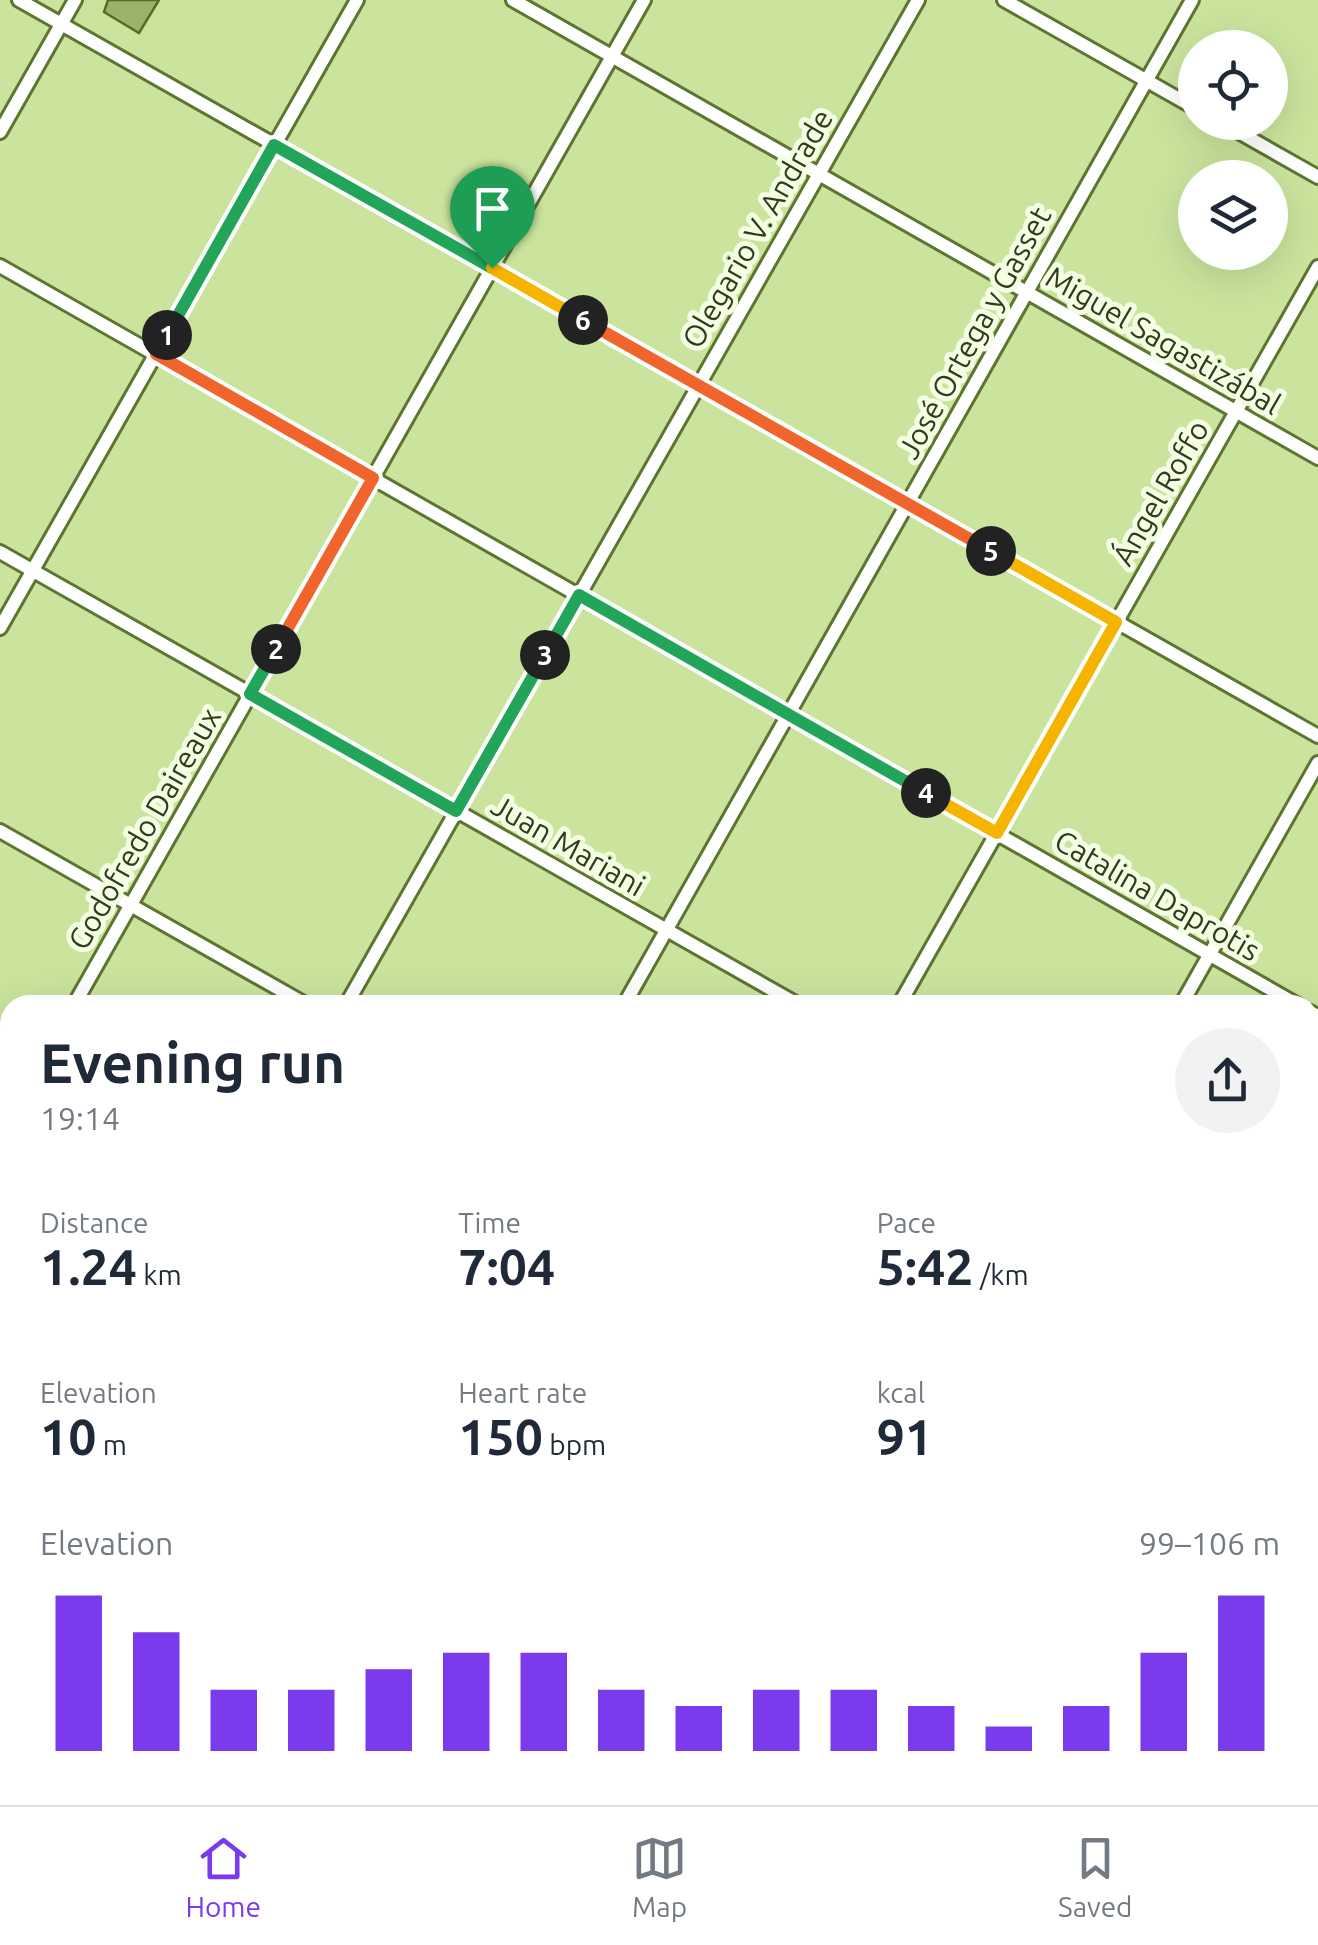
<!DOCTYPE html>
<html lang="en">
<head>
<meta charset="utf-8">
<style>
	body { margin:0; font-family:Ubuntu,sans-serif; background:#f2f2f3; color:#1f2937; height:100vh; display:flex; flex-direction:column; font-size:38px; white-space:nowrap }
	* { box-sizing:border-box; margin:0 }
	p { font-size:32px; color:#747a83 }
	.icon { flex:none; width:55px; height:55px; fill:none; stroke:currentColor; stroke-width:2; stroke-linecap:round; stroke-linejoin:round }
	.map { position:relative; flex:1; overflow:hidden }
	.details { position:absolute; left:0px; top:995px; width:1320px; height:810px; display:flex; flex-direction:column; background:#fff; border-radius:30px 30px 0 0; box-shadow:0 10px 40px #0002 }
	.details>* { flex:none }
	.fabs { position:absolute; left:1178px; top:30px; display:grid; gap:20px }
	.fabs a { display:grid; place-items:center; width:110px; height:110px; border-radius:50%; background:#fff; box-shadow:0 10px 40px #0002; font-size:50px }
	.pin { position:absolute; display:grid; place-items:center; width:85px; height:85px; color:#fff; margin:-102px -42px; border-radius:50% 50% 50% 0; rotate:-45deg; box-shadow:0 0 10px #0007 }
	.pin .icon { rotate:45deg }
	.km { position:absolute; width:50px; height:50px; margin:-25px; border-radius:50%; background:#222; color:#fff; font-size:28px; line-height:50px; text-align:center }
	.round { display:grid; place-items:center; flex:none; width:105px; height:105px; border-radius:52px; background:#f2f2f3 }
	.overview { display:flex; align-items:center; justify-content:space-between; height:170px; padding:0 40px }
	h1 { font-size:55px; font-weight:700; line-height:75px }
	.stats { display:grid; grid-template-columns:repeat(3,1fr); gap:15px; height:170px; padding:10px 40px }
	.stats div { display:grid; align-content:center }
	.stats b { font-size:50px; font-weight:700 }
	.stats small { font-size:28px; font-weight:400 }
	.stats p { font-size:28px }
	.chart { height:280px; padding:20px 40px }
	.chart p { display:flex; justify-content:space-between }
	.chart svg { width:100%; height:180px; margin-top:10px; stroke:#7c3aed; stroke-width:6 }
	.tabs { display:flex; justify-content:space-around; align-items:center; height:140px; border-top:2px solid #e0e1e3; background:#fff; font-size:28px; color:#747a83 }
	.tabs a { display:grid; justify-items:center; gap:5px }
	.tabs .on { color:#7c3aed }
	.map>svg:first-child { display:block }
	.green { fill:#dba46f }
	.building { fill:#9ab36b; stroke:#576c29; stroke-width:2.5 }
	.lines { fill:none; stroke-linecap:round; stroke-linejoin:round }
	.street-casing { stroke:#5e7431; stroke-width:18 }
	.primary-casing { stroke:#2f7093; stroke-width:25 }
	.street { stroke:#fff; stroke-width:12 }
	.primary { stroke:#82bbe4; stroke-width:20 }
	.split-1-casing { stroke:#fff; stroke-width:20 }
	.split-2-casing { stroke:#fff; stroke-width:20 }
	.split-3-casing { stroke:#fff; stroke-width:20 }
	.split-4-casing { stroke:#fff; stroke-width:20 }
	.split-5-casing { stroke:#fff; stroke-width:20 }
	.split-6-casing { stroke:#fff; stroke-width:20 }
	.split-7-casing { stroke:#fff; stroke-width:20 }
	.split-1 { stroke:#22a559; stroke-width:12 }
	.split-2 { stroke:#f0652b; stroke-width:12 }
	.split-3 { stroke:#22a559; stroke-width:12 }
	.split-4 { stroke:#22a559; stroke-width:12 }
	.split-5 { stroke:#f5b400; stroke-width:12 }
	.split-6 { stroke:#f0652b; stroke-width:12 }
	.split-7 { stroke:#f5b400; stroke-width:12 }
	.labels { text-anchor:middle; stroke-width:10; stroke-linejoin:round; paint-order:stroke }
	.street-label { font-size:30px; fill:#303a1d; stroke:#f3fee2 }
</style>
</head>
<body>
<div class="map">
<svg width="1318" height="1805" viewBox="0 0 1318 1805">
	<rect width="100%" height="100%" fill="#cae49d"/>
	<polygon class="green" points="10,1795 70,1795 64,1805 5,1805"/>
	<polygon class="building" points="108,0 159,0 139,33 104,12"/>
	<g class="lines">
		<g class="street-casing">
			<g id="street">
				<polyline points="19,0 1318,736"/>
				<polyline points="513,0 1318,458"/>
				<polyline points="1004,0 1195,108"/>
				<polyline points="1221,122 1318,177"/>
				<polyline points="0,132 75,0"/>
				<polyline points="0,266 1298,1005"/>
				<polyline points="0,552 799,1005"/>
				<polyline points="0,628 357,0"/>
				<polyline points="0,831 307,1005"/>
				<polyline points="74,1005 644,0"/>
				<polyline points="346,1005 918,0"/>
				<polyline points="624,1005 1192,0"/>
				<polyline points="899,1005 1318,267"/>
				<polyline points="1181,1005 1318,763"/>
				<polyline points="1310,1012 1318,1016"/>
				<polyline points="0,1134 10,1118"/>
				<polyline points="1310,1269 1318,1255"/>
				<polyline points="1310,1296 1318,1300"/>
				<polyline points="0,1391 10,1397"/>
				<polyline points="1310,1575 1318,1580"/>
				<polyline points="0,1613 10,1595"/>
				<polyline points="1310,1765 1318,1751"/>
				<polyline points="695,1795 712,1805"/>
				<polyline points="1209,1795 1226,1805"/>
				<polyline points="445,1805 451,1795"/>
				<polyline points="728,1805 734,1795"/>
				<polyline points="1005,1805 1011,1795"/>
				<polyline points="1287,1805 1293,1795"/>
			</g>
		</g>
		<g class="primary-casing">
			<g id="primary">
				<polyline points="0,1679 10,1685"/>
				<polyline points="0,1707 10,1712"/>
				<polyline points="156,1795 173,1805"/>
				<polyline points="205,1795 222,1805"/>
			</g>
		</g>
		<use href="#street" class="street"/>
		<use href="#primary" class="primary"/>
	</g>
	<g class="lines">
		<g class="split-1-casing">
			<polyline id="split-1" points="167,335 274,145 492,268"/>
		</g>
		<g class="split-2-casing">
			<polyline id="split-2" points="167,335 156,354 373,478 276,649"/>
		</g>
		<g class="split-3-casing">
			<polyline id="split-3" points="276,649 250,694 456,811 545,655"/>
		</g>
		<g class="split-4-casing">
			<polyline id="split-4" points="545,655 579,595 926,793"/>
		</g>
		<g class="split-5-casing">
			<polyline id="split-5" points="926,793 997,833 1116,622 991,551"/>
		</g>
		<g class="split-6-casing">
			<polyline id="split-6" points="583,320 991,551"/>
		</g>
		<g class="split-7-casing">
			<polyline id="split-7" points="492,268 583,320"/>
		</g>
		<use href="#split-1" class="split-1"/>
		<use href="#split-2" class="split-2"/>
		<use href="#split-3" class="split-3"/>
		<use href="#split-4" class="split-4"/>
		<use href="#split-5" class="split-5"/>
		<use href="#split-6" class="split-6"/>
		<use href="#split-7" class="split-7"/>
	</g>
	<g class="labels">
		<g class="street-label">
			<text transform="translate(758 229) rotate(-60)" y="10">Olegario V. Andrade</text>
			<text transform="translate(975 333) rotate(-61)" y="10">José Ortega y Gasset</text>
			<text transform="translate(1163 341) rotate(30)" y="10">Miguel Sagastizábal</text>
			<text transform="translate(1161 493) rotate(-60)" y="10">Ángel Roffo</text>
			<text transform="translate(145 829) rotate(-60)" y="10">Godofredo Daireaux</text>
			<text transform="translate(568 846) rotate(30)" y="10">Juan Mariani</text>
			<text transform="translate(1157 896) rotate(30)" y="10">Catalina Daprotis</text>
		</g>
	</g>
</svg>
<div class="fabs">
<a><svg class="icon" aria-label="locate" viewBox="0 0 24 24"><circle cx="12" cy="12" r="6"/><path d="M12 2v4M12 18v4M2 12h4M18 12h4"/></svg></a>
<a><svg class="icon" aria-label="layers" viewBox="0 0 24 24"><path d="M12 4l9 5-9 5-9-5zM3 14l9 5 9-5"/></svg></a>
</div>
<div class="pin" style="left:492px;top:268px;background:#1e9e55"><svg class="icon" aria-label="arrive" viewBox="0 0 24 24"><path d="M6 21V4h12l-3 4 3 4H6"/></svg></div>
<b class="km" style="left:167px;top:335px">1</b>
<b class="km" style="left:276px;top:649px">2</b>
<b class="km" style="left:545px;top:655px">3</b>
<b class="km" style="left:926px;top:793px">4</b>
<b class="km" style="left:991px;top:551px">5</b>
<b class="km" style="left:583px;top:320px">6</b>
<section class="details">
<div class="overview"><div><h1>Evening run</h1><p>19:14</p></div><a class="round"><svg class="icon" aria-label="share" viewBox="0 0 24 24"><path d="M12 15V3M7 8l5-5 5 5M5 13v7h14v-7"/></svg></a></div>
<div class="stats">
<div><p>Distance</p><b>1.24<small> km</small></b></div>
<div><p>Time</p><b>7:04</b></div>
<div><p>Pace</p><b>5:42<small> /km</small></b></div>
</div>
<div class="stats">
<div><p>Elevation</p><b>10<small> m</small></b></div>
<div><p>Heart rate</p><b>150<small> bpm</small></b></div>
<div><p>kcal</p><b>91</b></div>
</div>
<div class="chart"><p><span>Elevation</span>99–106 m</p>
<svg viewBox="0 0 160 44" preserveAspectRatio="none"><path d="M5 44V6M15 44V15M25 44V29M35 44V29M45 44V24M55 44V20M65 44V20M75 44V29M85 44V33M95 44V29M105 44V29M115 44V33M125 44V38M135 44V33M145 44V20M155 44V6"/></svg>
</div>
</section>
</div>
<nav class="tabs">
<a class="on"><svg class="icon" aria-label="home" viewBox="0 0 24 24"><path d="M3 11l9-7 9 7M6 9v11h12V9"/></svg>Home</a>
<a><svg class="icon" aria-label="map" viewBox="0 0 24 24"><path d="M3 6l6-2 6 2 6-2v14l-6 2-6-2-6 2zM9 4v14M15 6v14"/></svg>Map</a>
<a><svg class="icon" aria-label="saved" viewBox="0 0 24 24"><path d="M7 4h10v16l-5-4-5 4z"/></svg>Saved</a>
</nav>
</body>
</html>
